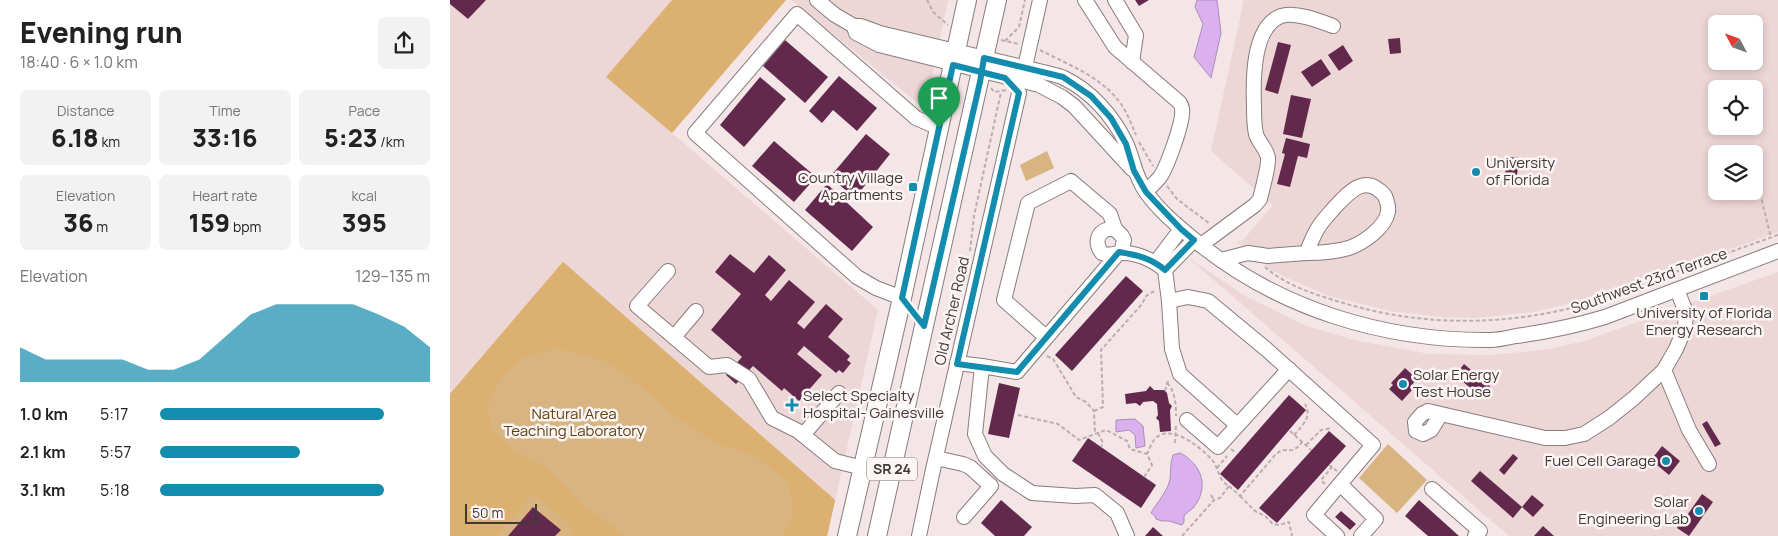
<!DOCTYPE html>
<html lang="en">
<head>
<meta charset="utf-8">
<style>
	body { margin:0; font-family:Manrope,sans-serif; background:#f2f2f2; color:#222; height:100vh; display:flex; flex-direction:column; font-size:19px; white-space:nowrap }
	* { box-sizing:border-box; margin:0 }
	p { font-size:16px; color:#767676 }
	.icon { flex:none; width:28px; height:28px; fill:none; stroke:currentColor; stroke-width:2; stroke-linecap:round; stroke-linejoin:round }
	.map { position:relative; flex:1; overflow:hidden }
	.sheet { display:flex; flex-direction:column; background:#fff; width:450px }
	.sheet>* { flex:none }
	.needle { width:32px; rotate:311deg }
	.fabs { position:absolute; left:1258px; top:15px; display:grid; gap:10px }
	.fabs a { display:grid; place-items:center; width:55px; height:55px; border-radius:8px; background:#fff; box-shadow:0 2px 8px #0003; font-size:25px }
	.scale { position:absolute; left:15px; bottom:12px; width:72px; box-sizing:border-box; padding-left:5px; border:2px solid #3f3939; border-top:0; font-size:14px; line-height:18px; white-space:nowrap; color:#3f3939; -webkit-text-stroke:4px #fdf4f4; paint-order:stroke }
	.pin { position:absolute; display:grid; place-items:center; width:42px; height:42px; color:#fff; margin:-51px -21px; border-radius:50% 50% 50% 0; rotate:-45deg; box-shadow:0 0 5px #0007 }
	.pin .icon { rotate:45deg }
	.round { display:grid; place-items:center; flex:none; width:52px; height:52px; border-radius:8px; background:#f2f2f2 }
	.overview { display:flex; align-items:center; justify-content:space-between; height:85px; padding:0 20px }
	h1 { font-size:28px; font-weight:800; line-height:38px }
	.metrics { display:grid; grid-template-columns:repeat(3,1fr); gap:8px; height:85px; padding:5px 20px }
	.metrics div { display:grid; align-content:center; border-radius:8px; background:#f2f2f2; text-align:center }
	.metrics b { font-size:25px; font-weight:800 }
	.metrics small { font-size:14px; font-weight:400 }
	.metrics p { font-size:14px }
	.chart { height:140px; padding:10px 20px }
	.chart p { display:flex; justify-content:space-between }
	.chart svg { width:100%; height:90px; margin-top:5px; fill:#138cae; opacity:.7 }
	ul { padding:0 20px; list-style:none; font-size:16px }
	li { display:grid; grid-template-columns:80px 60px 1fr; align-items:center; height:38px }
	li i { height:12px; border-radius:6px; background:#138cae }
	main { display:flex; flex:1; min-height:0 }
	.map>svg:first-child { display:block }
	.built { fill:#edd6d6; fill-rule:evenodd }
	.green { fill:#d8b481 }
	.forest { fill:#dcb070 }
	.water { fill:#dbb0ee; stroke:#ac8cb8 }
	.building { fill:#63294d }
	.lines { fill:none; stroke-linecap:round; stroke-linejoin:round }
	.minor-casing { stroke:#897c7c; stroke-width:16 }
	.major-casing { stroke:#897c7c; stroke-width:20 }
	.path { stroke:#baaeaf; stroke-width:2; stroke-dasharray:4 2.5; stroke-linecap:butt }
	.minor { stroke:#fff; stroke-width:14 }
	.major { stroke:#fff; stroke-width:18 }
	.route-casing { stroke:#fff; stroke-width:10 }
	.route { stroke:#138cae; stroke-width:6 }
	.poi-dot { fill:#138cae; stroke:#fdf4f4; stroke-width:2 }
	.labels { text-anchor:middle; stroke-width:5; stroke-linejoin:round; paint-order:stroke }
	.shield { fill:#fdf4f4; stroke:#787171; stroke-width:1 }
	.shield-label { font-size:14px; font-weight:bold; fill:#3f3939 }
	.poi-label { font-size:15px; fill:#3f3939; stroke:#fdf4f4; text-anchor:start }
	.street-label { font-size:15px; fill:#3f3939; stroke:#fdf4f4 }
	.park-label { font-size:15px; fill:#604311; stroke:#fdf4f4 }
</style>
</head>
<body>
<main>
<section class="sheet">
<div class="overview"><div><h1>Evening run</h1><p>18:40 · 6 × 1.0 km</p></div><a class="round"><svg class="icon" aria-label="share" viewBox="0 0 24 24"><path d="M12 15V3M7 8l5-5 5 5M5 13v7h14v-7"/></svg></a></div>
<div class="metrics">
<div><p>Distance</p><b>6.18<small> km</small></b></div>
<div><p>Time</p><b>33:16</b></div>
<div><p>Pace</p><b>5:23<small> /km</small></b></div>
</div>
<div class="metrics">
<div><p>Elevation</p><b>36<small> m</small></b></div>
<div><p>Heart rate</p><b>159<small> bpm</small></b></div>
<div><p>kcal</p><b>395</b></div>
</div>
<div class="chart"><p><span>Elevation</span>129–135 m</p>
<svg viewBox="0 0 160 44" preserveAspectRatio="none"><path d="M0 44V27L10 33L20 33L30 33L40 33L50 38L60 38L70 33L80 22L90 11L100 6L110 6L120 6L130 6L140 11L150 17L160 27V44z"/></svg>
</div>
<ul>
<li><b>1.0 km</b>5:17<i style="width:83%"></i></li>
<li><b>2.1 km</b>5:57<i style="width:52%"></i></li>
<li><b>3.1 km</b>5:18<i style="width:83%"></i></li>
</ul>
</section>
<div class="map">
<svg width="1328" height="536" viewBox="0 0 1328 536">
	<rect width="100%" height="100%" fill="#f4e5e6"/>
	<g class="built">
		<polygon points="0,0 336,0 222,133 428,310 377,536 0,536"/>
		<polygon points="341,0 498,0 475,109"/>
		<path d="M794 0H1328V232L1152 296 1084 312 1025 318 991 317 940 311 879 296 837 278 821 270 809 258 787 242 793 240 823 205 761 151ZM1266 24H1304V61H1266ZM1266 89H1304V126H1266ZM1266 154H1304V191H1266Z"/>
		<polygon points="736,256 795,296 854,325 904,340 979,354 1043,355 1099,349 1134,341 1328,272 1328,536 1059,536"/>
	</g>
	<g class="green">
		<polygon points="597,151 604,168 576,181 570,165"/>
		<polygon points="113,262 385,500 377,536 0,536 0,394"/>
		<polygon points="938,444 977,480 947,513 909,478"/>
	</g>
	<g class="forest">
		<polygon points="222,0 336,0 222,133 156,77"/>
		<polygon points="113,262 385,500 377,536 332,536 344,512 339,484 307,457 265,442 224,416 181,378 154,361 107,348 73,358 60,369 47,385 37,408 42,431 65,451 95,466 131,504 176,536 124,536 119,524 83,493 47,536 0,536 0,394"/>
	</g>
	<g class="water">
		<polygon points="747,0 767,0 771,33 761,78 744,57 753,24 745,7"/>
		<polygon points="685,419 693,426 695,446 686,448 685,435 679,430 666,432 666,420"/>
		<path d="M730 453C752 464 760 488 743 508 740 511 737 512 734 516V522L732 525 719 521H712L706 519 705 516 701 513C706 504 719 489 720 479 721 470 720 464 723 455Z"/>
	</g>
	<g class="building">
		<polygon points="0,0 36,0 18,19 0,4"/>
		<polygon points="685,0 699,0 689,6"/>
		<polygon points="950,38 951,53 940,54 938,39"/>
		<polygon points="335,40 378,77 355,103 313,66"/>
		<polygon points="828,42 841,45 828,94 815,90"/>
		<polygon points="893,45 903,61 889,71 878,55"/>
		<polygon points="871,59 881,74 862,87 851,72"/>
		<polygon points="389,76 427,108 407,131 383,110 372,123 359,111"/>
		<polygon points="310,77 336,99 294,147 270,125"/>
		<polygon points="841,95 861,99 852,138 833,134"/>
		<polygon points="416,134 440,154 405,198 380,177"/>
		<polygon points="836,138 860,144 857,158 848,156 840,187 827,184 835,154 832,153"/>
		<polygon points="324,141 366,177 344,202 302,166"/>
		<polygon points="1057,157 1069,158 1067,175 1055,174"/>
		<polygon points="377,184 423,227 402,251 355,210"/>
		<polygon points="280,254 304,273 319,255 336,270 315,295 321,301 339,280 365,302 347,323 354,329 376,304 393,319 378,337 400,356 397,360 401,363 393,373 389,370 386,373 354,346 347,354 372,375 349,401 334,388 332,391 303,366 286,384 276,375 292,357 261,330 291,294 265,272"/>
		<polygon points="676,276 693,291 622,371 605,355"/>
		<polygon points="1014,364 1040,386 1031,397 1005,375"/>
		<polygon points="955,368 967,379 960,387 962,390 952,401 939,389 943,385 941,383"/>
		<polygon points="549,383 570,388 559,438 538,434"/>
		<polygon points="700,386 704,390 714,390 717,393 719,403 722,406 720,410 721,431 710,432 709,421 706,418 708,415 707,404 703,401 693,402 690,406 686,403 676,404 675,394 696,391"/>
		<polygon points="839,395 856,410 788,490 770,474"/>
		<polygon points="1257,421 1271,444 1265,447 1252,424"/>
		<polygon points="879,431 896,446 827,523 809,508"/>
		<polygon points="638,438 706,485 691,508 622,461"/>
		<polygon points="1212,446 1230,461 1219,475 1201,460"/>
		<polygon points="1063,454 1068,458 1054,475 1049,470"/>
		<polygon points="1030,471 1072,507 1063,518 1021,481"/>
		<polygon points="1252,494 1263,502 1239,536 1227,528 1228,526 1227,525 1231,519 1233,521"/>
		<polygon points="1082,495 1094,505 1083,517 1072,507"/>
		<polygon points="551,500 582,527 574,536 545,536 531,523"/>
		<polygon points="969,500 1009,536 978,536 955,516"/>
		<polygon points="83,507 111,530 105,536 58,536"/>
		<polygon points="891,511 906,524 900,530 885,517"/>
		<polygon points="1093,526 1104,536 1084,536"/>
		<polygon points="703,527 713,536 695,536"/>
	</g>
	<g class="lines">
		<g class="minor-casing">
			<g id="minor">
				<path d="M367 0 385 15 404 26H411L430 33 593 72C600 74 608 75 614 78 641 91 663 116 676 143 684 160 684 175 696 192 709 211 729 227 747 242 829 309 934 341 1040 340 1048 340 1057 338 1066 336 1096 332 1125 326 1155 317L1328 251"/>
				<path d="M635 0 665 47 729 102C731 105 732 106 732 109 734 121 717 167 710 177 706 182 700 187 696 192"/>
				<polyline points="665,0 686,35 682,62"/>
				<polyline points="404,27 406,33 429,45 589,85 612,97 624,106 682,169"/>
				<polyline points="575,67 590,0"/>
				<path d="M665 229C650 227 642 241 652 253 660 257 664 253 671 253 686 252 703 260 715 270L719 301 738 297 758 301 816 349 923 445 890 484 926 519 911 536"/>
				<path d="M751 245 805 205 810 199C812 190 819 166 818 158 817 149 808 142 806 134 804 125 804 116 804 107 803 82 802 27 831 16 845 11 870 21 883 26"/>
				<path d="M771 260 798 253 818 256 856 253C860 245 863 236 868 228 872 221 879 214 885 207 900 191 916 173 935 196 937 201 939 206 938 212 935 228 913 243 899 248 885 252 871 253 856 253"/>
				<polyline points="706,262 731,229"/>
				<polyline points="715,270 744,240"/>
				<polyline points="218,271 187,306 259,367 277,365 299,379 322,418 348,431 385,461 413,468"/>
				<polyline points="452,298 426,288 407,277 245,133 347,14 466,118 489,128"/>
				<polyline points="719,301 722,349 730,374 787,425"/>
				<polyline points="224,337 246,311"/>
				<polyline points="596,337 554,300 578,203 621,181 660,214 665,229 672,236 674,240 672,249 567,372 532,366 525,434 535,456 553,474 582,493 625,496 645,495 667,513 677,536"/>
				<polyline points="507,363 532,366"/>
				<polyline points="1214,370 1239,430 1259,464"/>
				<polyline points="991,414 981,430 973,434 966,431 965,422 972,414 978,411 1095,438 1115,438 1134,434 1159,418 1184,398 1214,370 1226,349 1235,328 1236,312 1227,290"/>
				<polyline points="737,420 768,447 839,369"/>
				<polyline points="353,435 389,393"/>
				<polyline points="486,458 513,464 520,467 541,486 514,517"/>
				<polyline points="982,489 1030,531 1025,536"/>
				<polyline points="469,536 482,474 569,93"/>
				<polyline points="887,536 864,515 890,484"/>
			</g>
		</g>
		<g class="major-casing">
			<g id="major">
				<polyline points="397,536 452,298 517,0"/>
				<polyline points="427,536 547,0"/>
			</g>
		</g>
		<g class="path">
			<polyline points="477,0 483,12 498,25"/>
			<polyline points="551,40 569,44"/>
			<polyline points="555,41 569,27 575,0"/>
			<path d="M590 50C617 64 649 76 668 100 676 110 681 123 686 135"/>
			<polyline points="541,88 544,92 557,90"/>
			<polyline points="689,142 703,166"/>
			<polyline points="1304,168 1321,238"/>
			<polyline points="717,186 727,199 760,224"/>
			<polyline points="520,251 524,216 551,92"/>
			<path d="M815 267C836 286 869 296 897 304 968 325 1045 326 1117 309 1146 302 1172 291 1200 281 1243 266 1285 250 1328 235"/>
			<polyline points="597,356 603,359 626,397 636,402 644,411 645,434"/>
			<path d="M717 383C725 390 726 405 726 416"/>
			<polyline points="715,391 717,383 720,380"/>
			<polyline points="644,411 653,407 651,350 692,304 696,296 706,290"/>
			<polyline points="568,415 608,424 629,440 656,430 677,441 680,449 697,454"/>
			<polyline points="840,431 861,450"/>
			<polyline points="648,433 653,443 651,447"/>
			<path d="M844 435C853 425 862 417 855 404"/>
			<polyline points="725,443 726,425"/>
			<polyline points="856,445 871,430 882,428"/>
			<polyline points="781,449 786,453"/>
			<polyline points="879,465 887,471"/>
			<polyline points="767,468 777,456"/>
			<path d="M694 477 702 465 697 454C699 450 701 444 704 440 719 421 752 448 763 461 769 469 768 480 779 486L770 498 764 500 732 536"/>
			<polyline points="875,484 871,480 882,467"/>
			<path d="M779 486 790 496 826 454 832 450C843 451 846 450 852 442"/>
			<polyline points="761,495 764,500"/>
			<polyline points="790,496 805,511 815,516 823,524 829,525 839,522 842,536"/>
		</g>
		<use href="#minor" class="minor"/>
		<use href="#major" class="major"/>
	</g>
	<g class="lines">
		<g class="route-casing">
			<path id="route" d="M489 128 503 65 555 78 569 93 507 364 567 372 669 252C687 255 701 258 715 270L744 240 731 229 696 192 684 171 676 144 661 118 641 96 613 77 534 58 530 82 474 326 452 298 489 128"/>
		</g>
		<use href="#route" class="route"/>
	</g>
	<g class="poi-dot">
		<circle cx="1026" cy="172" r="5"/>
		<rect x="458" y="182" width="10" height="10" rx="2.5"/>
		<rect x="1249" y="291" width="10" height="10" rx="2.5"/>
		<circle cx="953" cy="384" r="5"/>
		<path d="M339.5 397.5h5v5h5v5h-5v5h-5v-5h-5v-5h5z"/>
		<circle cx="1216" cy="461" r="5"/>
		<circle cx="1249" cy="511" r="5"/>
	</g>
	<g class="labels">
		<rect class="shield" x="417" y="457.5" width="50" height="23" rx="4"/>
		<g class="shield-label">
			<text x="442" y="474">SR 24</text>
		</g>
		<g class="poi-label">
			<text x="1036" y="168">University<tspan x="1036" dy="17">of Florida</tspan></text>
			<text x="453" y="183" text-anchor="end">Country Village<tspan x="453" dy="17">Apartments</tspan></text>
			<text x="1254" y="318" text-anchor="middle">University of Florida<tspan x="1254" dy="17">Energy Research</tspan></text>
			<text x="963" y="380">Solar Energy<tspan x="963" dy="17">Test House</tspan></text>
			<text x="353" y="401">Select Specialty<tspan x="353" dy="17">Hospital- Gainesville</tspan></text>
			<text x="1206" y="466" text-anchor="end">Fuel Cell Garage</text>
			<text x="1239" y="507" text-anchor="end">Solar<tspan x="1239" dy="17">Engineering Lab</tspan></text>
		</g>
		<g class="street-label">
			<text transform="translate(1199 281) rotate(-20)" y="5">Southwest 23rd Terrace</text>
			<text transform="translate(502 311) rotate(-77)" y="5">Old Archer Road</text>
		</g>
		<g class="park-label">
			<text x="124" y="419">Natural Area<tspan x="124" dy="17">Teaching Laboratory</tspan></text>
		</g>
	</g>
</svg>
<div class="fabs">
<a><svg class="needle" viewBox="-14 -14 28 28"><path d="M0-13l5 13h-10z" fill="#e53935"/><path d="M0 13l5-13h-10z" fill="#767676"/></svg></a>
<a><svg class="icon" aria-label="locate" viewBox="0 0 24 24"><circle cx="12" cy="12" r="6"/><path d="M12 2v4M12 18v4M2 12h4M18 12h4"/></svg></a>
<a><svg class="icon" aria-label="layers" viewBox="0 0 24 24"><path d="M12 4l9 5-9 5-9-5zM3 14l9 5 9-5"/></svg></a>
</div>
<div class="scale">50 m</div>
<div class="pin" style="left:489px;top:128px;background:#1e9e55"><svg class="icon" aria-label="arrive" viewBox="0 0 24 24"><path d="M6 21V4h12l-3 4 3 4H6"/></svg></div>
</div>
</main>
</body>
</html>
